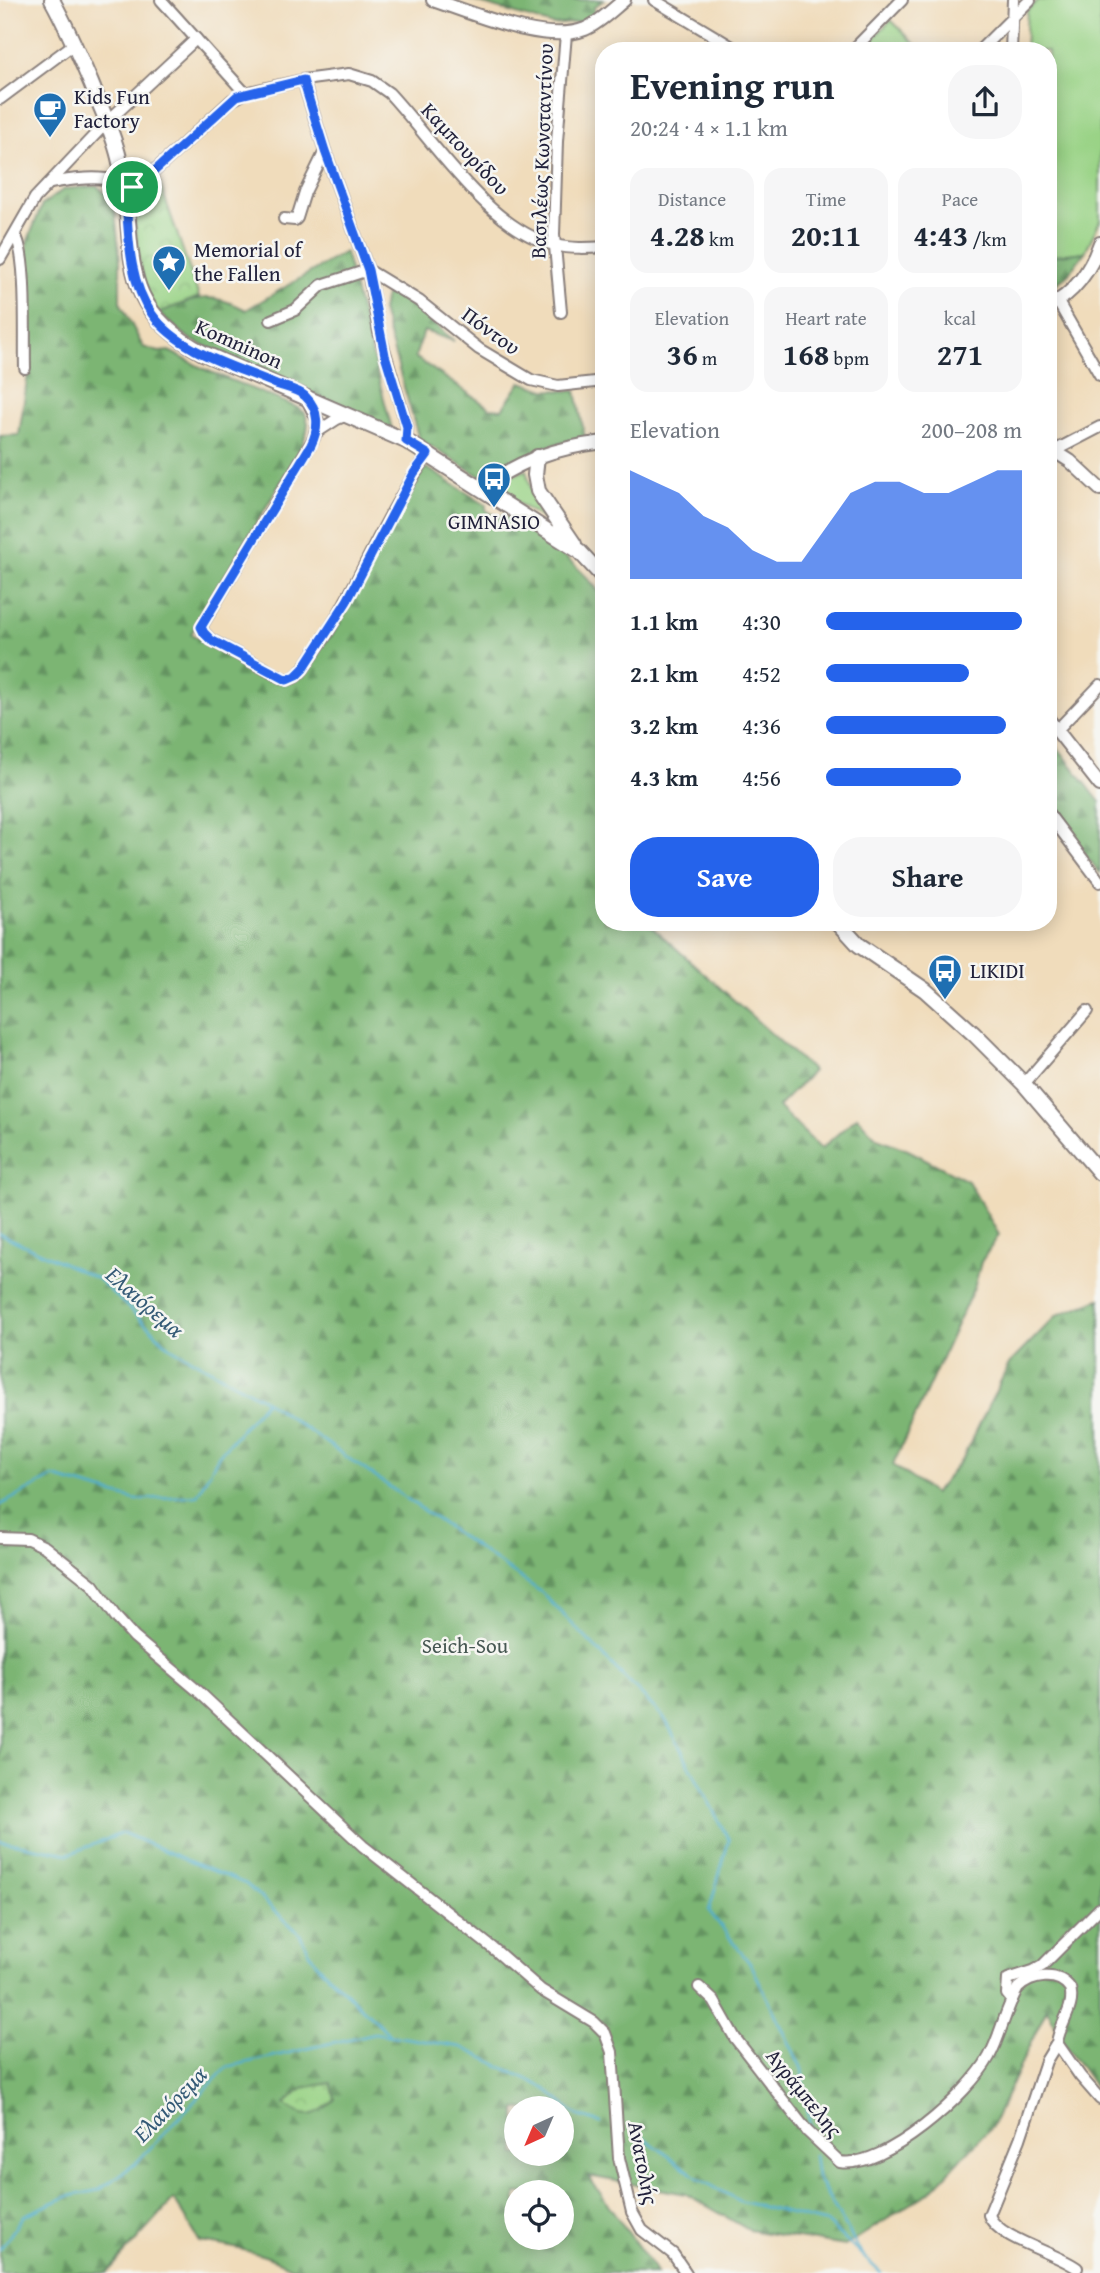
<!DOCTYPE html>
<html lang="en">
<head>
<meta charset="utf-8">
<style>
	body { margin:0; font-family:"Gentium Book Plus",serif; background:#f6f6f7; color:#1f2937; height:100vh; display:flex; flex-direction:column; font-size:26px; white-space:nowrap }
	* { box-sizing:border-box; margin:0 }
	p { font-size:23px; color:#747a83 }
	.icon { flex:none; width:38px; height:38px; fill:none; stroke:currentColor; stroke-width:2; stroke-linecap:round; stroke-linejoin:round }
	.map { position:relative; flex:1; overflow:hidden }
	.sheet { position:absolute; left:595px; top:42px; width:462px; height:889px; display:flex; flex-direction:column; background:#fff; border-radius:28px; box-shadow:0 4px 18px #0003 }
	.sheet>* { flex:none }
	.needle { width:46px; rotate:224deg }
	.buttons { position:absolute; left:504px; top:2096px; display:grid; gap:14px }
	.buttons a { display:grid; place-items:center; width:70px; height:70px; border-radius:50%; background:#fff; box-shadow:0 4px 18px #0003; font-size:35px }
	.pin { position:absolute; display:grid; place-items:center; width:60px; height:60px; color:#fff; margin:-30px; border:4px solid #fff; border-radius:50%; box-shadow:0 2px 7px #0007 }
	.round { display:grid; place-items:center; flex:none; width:74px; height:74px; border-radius:28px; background:#f6f6f7 }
	.head { display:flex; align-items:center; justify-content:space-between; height:119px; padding:0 35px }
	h1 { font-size:38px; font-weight:600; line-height:52px }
	.figures { display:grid; grid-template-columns:repeat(3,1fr); gap:10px; height:119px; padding:7px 35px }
	.figures div { display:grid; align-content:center; border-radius:18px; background:#f6f6f7; text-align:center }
	.figures b { font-size:30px; font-weight:600 }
	.figures small { font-size:19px; font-weight:400 }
	.figures p { font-size:19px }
	.chart { height:196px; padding:14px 35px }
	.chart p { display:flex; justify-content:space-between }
	.chart svg { width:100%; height:126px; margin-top:7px; fill:#2563eb; opacity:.7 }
	.cta { display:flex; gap:14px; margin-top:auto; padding:14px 35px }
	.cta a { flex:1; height:80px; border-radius:28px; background:#2563eb; color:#fff; font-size:28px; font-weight:600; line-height:80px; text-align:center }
	.cta a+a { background:#f6f6f7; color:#1f2937 }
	ul { padding:0 35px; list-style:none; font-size:23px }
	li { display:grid; grid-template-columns:112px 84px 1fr; align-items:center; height:52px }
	li i { height:18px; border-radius:9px; background:#2563eb }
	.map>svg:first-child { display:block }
	.grass { fill:#9ad386; stroke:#5e7a60; stroke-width:2 }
	.forest { fill:url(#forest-firs); stroke:#4e6c57; stroke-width:2; fill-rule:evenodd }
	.park { fill:url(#park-crowns); stroke:#5e7a60; stroke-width:2 }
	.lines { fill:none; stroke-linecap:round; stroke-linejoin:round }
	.stream { stroke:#50aece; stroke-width:2.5 }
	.minor-casing { stroke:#897f7b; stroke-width:14 }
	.tertiary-casing { stroke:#897f7b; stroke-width:16 }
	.secondary-casing { stroke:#897f7b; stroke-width:18 }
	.minor { stroke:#fff; stroke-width:10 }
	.tertiary { stroke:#fff; stroke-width:12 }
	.secondary { stroke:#fff; stroke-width:14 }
	.route-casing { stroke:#fff; stroke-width:14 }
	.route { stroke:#2563eb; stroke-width:9 }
	.labels { text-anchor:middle; stroke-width:5; stroke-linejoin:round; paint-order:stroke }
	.poi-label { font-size:21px; fill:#22223b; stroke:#f6f6f2; text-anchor:start }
	.street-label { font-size:21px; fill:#22223b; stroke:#f6f6f2 }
	.park-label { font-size:21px; fill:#465752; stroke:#f6f6f2 }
	.water-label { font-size:23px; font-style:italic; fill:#345a76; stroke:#f6f6f2 }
</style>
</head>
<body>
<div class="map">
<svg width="1100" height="2273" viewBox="0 0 1100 2273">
	<defs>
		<pattern id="forest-firs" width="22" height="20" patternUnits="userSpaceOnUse" patternTransform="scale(1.75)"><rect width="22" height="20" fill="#7bb573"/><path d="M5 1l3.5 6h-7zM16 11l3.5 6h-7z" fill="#649360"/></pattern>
		<pattern id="park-crowns" width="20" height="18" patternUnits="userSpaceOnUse" patternTransform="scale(1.75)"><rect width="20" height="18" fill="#9ad386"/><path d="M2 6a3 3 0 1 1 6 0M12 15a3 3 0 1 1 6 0" fill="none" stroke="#84b575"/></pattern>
	</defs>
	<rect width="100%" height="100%" fill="#f6f6f2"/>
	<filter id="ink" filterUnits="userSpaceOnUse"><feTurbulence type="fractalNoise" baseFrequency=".0143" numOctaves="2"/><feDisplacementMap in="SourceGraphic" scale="14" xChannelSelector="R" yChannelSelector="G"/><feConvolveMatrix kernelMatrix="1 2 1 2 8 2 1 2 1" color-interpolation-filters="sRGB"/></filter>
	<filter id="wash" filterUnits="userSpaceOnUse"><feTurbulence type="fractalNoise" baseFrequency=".00686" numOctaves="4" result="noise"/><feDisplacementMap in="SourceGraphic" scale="28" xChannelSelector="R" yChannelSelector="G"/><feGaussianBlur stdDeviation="1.57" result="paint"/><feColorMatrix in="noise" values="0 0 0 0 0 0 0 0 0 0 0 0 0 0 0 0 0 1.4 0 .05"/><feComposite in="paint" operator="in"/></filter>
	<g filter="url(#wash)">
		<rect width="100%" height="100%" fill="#f0dcbb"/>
		<g class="grass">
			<polygon points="1038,0 1100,0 1100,221 1085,252 1048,256 1048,51 1025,51 1027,11"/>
			<polygon points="891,20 922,51 861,51"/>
			<polygon points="526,470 534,499 551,524 494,488 502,479"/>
		</g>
		<g class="forest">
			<polygon points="470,0 604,0 594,7 595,18 591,21 553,25"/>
			<path d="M97 186 114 201 120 261V302L143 347 159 352 169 351 206 370 299 408 305 413 308 423 307 431 301 448 191 634 284 684 331 636 352 602 400 508 420 473 427 468 486 505V510L498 517 503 515C541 539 578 560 604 599V922H650L649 924 813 1071 778 1107 821 1149 857 1117 877 1138 908 1150 968 1181 999 1235 981 1262 975 1285 893 1465 934 1494 963 1458 1009 1364 1057 1315 1100 1299V2094L1061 2039 1047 2008 992 2126 931 2191 845 2246 749 2230 686 2194 588 2176 657 2273H301C271 2254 235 2247 200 2242L174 2199 107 2273H0V436L19 435 28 374 27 243 42 205 64 189ZM516 2109H562V2154H516ZM516 2193H562V2238H516Z"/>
			<path d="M345 252 392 429 191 340 158 313C196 298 208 290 246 310Z"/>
			<polygon points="1085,252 1068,274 1048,291 1048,256"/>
			<polygon points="390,291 397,292 454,341 424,331 415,357 490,408 502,409 521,382 545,390 576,391 585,438 552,445 512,463 483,478 419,439 382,311 384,299"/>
			<polygon points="1048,735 1100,802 1100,873 1048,808"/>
		</g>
		<g class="park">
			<path d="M157 175 199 297 158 313C137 279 137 238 132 199Z"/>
			<path d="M331 2083 335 2099C316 2117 306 2121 285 2104L302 2088Z"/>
		</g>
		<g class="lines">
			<g class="stream">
				<polyline points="0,1234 98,1279 170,1347 266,1401"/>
				<polyline points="0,1505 53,1477 136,1500 197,1495 219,1455 266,1401 541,1592 665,1719 729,1840 709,1911 752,1966 802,2069 810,2127"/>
				<polyline points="0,1841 69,1854 123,1833 200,1866 246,1884 299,1933 317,1965 390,2035"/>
				<polyline points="643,2137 698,2178 739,2201 827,2223 881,2273"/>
				<polyline points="814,2156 817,2177 861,2253"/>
				<polyline points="0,2250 23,2216 66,2197 99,2190 135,2164 227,2067 375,2033 461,2047 543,2087 577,2115 601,2123"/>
			</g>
		</g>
	</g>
	<g filter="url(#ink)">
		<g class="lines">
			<g class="minor-casing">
				<g id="minor">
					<polyline points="161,0 245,93"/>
					<polyline points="654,0 739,51"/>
					<polyline points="852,51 902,0"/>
					<polyline points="979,51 1030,0"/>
					<polyline points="1011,51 1013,0"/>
					<polyline points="303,80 325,151 368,270 379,332 407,427 406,441"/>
					<polyline points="0,99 74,44"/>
					<path d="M50 183C69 180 87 177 106 179 117 180 126 188 138 186L232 100 245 93 303 80 349 74 372 81 389 93C433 140 489 230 555 245 571 249 588 248 604 247"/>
					<polyline points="284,219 295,220 297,218 305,192 325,151"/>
					<path d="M15 235C28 254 24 341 25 368"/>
					<polyline points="0,259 35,198 107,122 196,39"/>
					<polyline points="1058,302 1100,375"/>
					<polyline points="561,312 554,235 557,141 566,34"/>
					<polyline points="271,320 295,310 322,285 368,270 419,301 479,349 531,380 558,386 604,381"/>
					<path d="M305 396 318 421 314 438 201 627 204 633 211 640 278 676C283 679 288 681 293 678 302 674 308 661 314 653 358 590 383 516 428 455"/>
					<polyline points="317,432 337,419 347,415"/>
					<polyline points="1054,451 1100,427"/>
					<polyline points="1056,731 1100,685"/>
					<polyline points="1048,813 1100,882"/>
					<polyline points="1024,1084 1087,1011"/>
					<polyline points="0,1538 28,1539 45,1547 93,1585 116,1617 134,1637 198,1691 363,1846 495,1950 541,1990 594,2022 605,2033 612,2052 619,2158 632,2212 642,2230 673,2254 686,2273"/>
					<path d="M699 1987 714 2001 735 2038 807 2131 840 2162C884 2170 969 2094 989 2057 1001 2035 1005 2009 1018 1988 1032 1975 1058 1971 1070 1988 1076 2008 1059 2024 1057 2043L1080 2076 1100 2099"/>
					<polyline points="1012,2000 1007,1994 1008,1979 1033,1971 1042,1966 1100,1908"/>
					<path d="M1057 2043 1046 2061 1020 2139 989 2215C996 2238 1057 2253 1077 2268"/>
				</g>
			</g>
			<g class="tertiary-casing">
				<g id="tertiary">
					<path d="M433 0C474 13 544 45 585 29 599 23 612 10 624 0"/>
					<path d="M1048 306C1074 295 1091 269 1100 243"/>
					<polyline points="1048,447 1070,461 1100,489"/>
					<path d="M482 488C522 459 555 448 604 442"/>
					<polyline points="1048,719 1100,785"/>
				</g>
			</g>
			<g class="secondary-casing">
				<g id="secondary">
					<path d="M52 0C67 27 79 55 91 83 101 108 113 132 119 158 140 245 109 302 203 353L406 441 579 551 604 578"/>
					<polyline points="537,457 535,475 538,491 574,544"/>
					<polyline points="838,922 859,945 925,990 974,1034 1024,1084 1100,1173"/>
				</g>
			</g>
			<use href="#minor" class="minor"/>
			<use href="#tertiary" class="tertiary"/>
			<use href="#secondary" class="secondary"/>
		</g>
	</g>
	<g class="lines" filter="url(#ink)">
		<g class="route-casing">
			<path id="route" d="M303 80 325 151 368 270 385 355 407 427 406 441 428 454 414 473 347 601 303 669 296 676 287 680 211 640 204 633 201 627 311 445C319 429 320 410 305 396 299 390 284 387 276 384 234 366 179 352 152 314 126 278 129 227 125 185L138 186 237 96Z"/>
		</g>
		<use href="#route" class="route"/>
	</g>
	<defs>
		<g id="cafe-pin" transform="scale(1.75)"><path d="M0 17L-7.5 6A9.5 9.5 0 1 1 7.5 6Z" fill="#1f6fb2" stroke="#f6f6f2"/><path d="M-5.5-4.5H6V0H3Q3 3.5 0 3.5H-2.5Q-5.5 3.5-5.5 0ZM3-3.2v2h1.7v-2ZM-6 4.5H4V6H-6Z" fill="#fff"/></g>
		<g id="sight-pin" transform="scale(1.75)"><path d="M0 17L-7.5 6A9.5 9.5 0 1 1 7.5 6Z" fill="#1f6fb2" stroke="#f6f6f2"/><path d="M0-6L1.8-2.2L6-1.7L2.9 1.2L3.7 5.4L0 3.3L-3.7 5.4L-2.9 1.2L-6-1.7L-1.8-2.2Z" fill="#fff"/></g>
		<g id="bus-pin" transform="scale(1.75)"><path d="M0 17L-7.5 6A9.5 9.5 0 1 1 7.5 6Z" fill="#1f6fb2" stroke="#f6f6f2"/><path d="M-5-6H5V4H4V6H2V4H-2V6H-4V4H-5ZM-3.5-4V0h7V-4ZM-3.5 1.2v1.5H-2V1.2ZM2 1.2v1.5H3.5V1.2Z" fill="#fff"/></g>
	</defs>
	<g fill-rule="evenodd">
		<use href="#cafe-pin" x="50" y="109"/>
		<use href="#sight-pin" x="169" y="262"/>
		<use href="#bus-pin" x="494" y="479"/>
		<use href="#bus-pin" x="945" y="971"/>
	</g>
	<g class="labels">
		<g class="poi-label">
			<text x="74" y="104">Kids Fun<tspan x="74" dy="24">Factory</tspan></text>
			<text x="194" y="257">Memorial of<tspan x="194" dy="24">the Fallen</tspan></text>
			<text x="494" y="529" text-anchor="middle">GIMNASIO</text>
			<text x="970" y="978">LIKIDI</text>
		</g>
		<g class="street-label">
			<text transform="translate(465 149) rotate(47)" y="7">Καμπουρίδου</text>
			<text transform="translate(542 151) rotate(-88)" y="7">Βασιλέως Κωνσταντίνου</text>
			<text transform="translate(491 331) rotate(36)" y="7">Πόντου</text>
			<text transform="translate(239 344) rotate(24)" y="7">Komninon</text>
			<text transform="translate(804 2093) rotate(51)" y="7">Αγράμπελης</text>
			<text transform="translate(643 2163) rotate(79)" y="7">Ανατολής</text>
		</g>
		<g class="park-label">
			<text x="465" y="1653">Seich-Sou</text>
		</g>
		<g class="water-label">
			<text transform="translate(145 1302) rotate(41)" y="8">Ελαιόρεμα</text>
			<text transform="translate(170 2104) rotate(-46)" y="8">Ελαιόρεμα</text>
		</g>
	</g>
</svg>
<div class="buttons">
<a><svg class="needle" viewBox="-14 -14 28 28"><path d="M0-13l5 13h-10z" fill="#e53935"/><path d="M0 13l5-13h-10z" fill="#747a83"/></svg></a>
<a><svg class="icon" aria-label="locate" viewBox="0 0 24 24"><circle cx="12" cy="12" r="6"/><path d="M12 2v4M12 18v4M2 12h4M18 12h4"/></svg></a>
</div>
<div class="pin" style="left:132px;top:187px;background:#1e9e55"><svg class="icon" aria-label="arrive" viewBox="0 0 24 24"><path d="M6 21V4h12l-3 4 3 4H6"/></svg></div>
<section class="sheet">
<div class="head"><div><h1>Evening run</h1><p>20:24 · 4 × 1.1 km</p></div><a class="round"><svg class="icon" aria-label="share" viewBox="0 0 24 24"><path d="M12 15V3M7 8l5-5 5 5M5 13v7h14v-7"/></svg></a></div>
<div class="figures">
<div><p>Distance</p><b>4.28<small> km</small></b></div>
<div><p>Time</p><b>20:11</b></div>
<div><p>Pace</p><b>4:43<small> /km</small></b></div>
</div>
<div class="figures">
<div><p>Elevation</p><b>36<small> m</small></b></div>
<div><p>Heart rate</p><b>168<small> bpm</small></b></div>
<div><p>kcal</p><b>271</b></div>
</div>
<div class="chart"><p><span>Elevation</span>200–208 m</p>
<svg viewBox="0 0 160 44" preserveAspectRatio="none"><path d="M0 44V6L10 10L20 14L30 22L40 26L50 34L60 38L70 38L80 26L90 14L100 10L110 10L120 14L130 14L140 10L150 6L160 6V44z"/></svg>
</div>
<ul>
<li><b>1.1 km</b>4:30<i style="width:100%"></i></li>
<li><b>2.1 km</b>4:52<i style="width:73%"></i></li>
<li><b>3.2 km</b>4:36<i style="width:92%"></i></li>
<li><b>4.3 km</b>4:56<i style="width:69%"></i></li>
</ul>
<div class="cta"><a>Save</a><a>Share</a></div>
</section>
</div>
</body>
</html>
